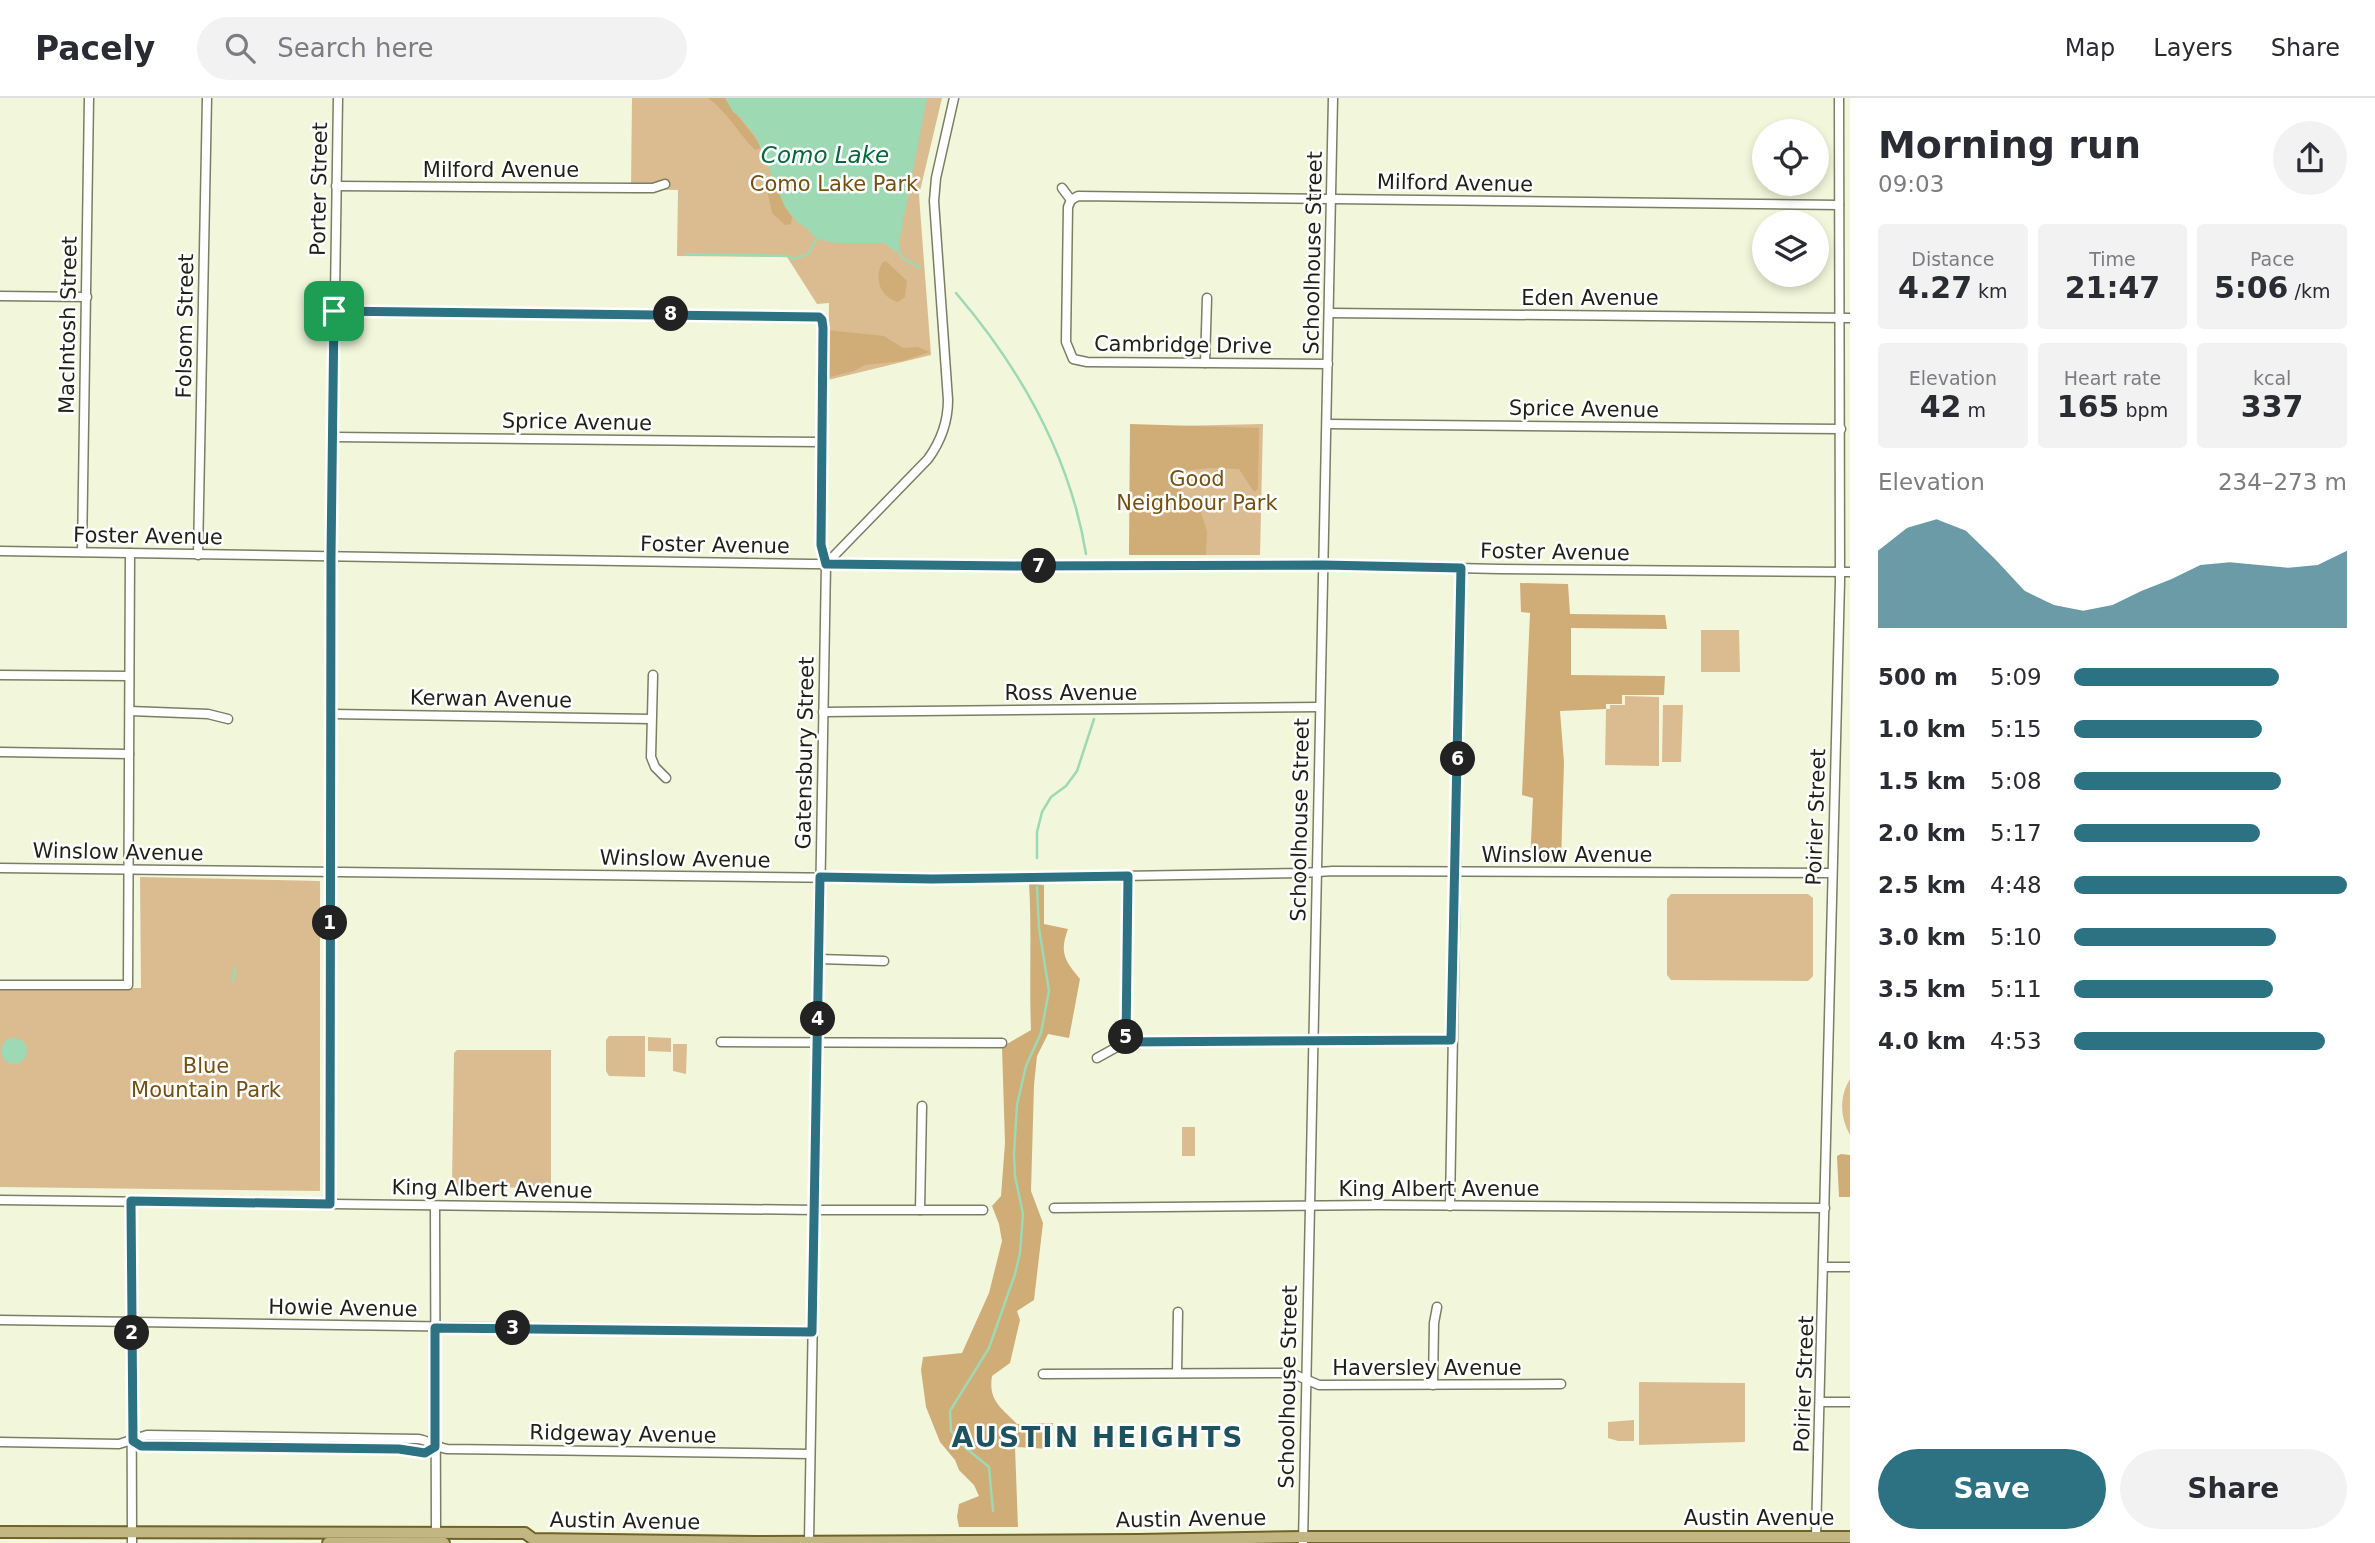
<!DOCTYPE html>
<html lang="en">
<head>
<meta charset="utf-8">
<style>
	body { margin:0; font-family:"DejaVu Sans",sans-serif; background:#f2f2f3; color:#2b2b33; height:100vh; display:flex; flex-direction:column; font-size:26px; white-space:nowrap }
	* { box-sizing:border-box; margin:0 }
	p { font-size:23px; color:#7c7c81 }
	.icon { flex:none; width:38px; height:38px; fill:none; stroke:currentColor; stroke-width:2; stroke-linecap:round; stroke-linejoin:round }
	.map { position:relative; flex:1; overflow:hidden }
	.side { display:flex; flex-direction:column; background:#fff; width:525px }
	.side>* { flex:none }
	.buttons { position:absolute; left:1752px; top:21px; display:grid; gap:14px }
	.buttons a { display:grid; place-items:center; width:77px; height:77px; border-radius:50%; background:#fff; box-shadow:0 4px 10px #0003; font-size:35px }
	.pin { position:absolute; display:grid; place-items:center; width:60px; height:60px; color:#fff; margin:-30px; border-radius:14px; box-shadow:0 4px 10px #0006 }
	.km { position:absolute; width:35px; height:35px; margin:-18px; border-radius:50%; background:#222; color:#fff; font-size:19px; line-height:35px; text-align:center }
	.round { display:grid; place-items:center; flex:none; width:74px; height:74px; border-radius:37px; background:#f2f2f3 }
	.summary { display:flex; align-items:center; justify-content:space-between; height:119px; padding:0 28px }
	h1 { font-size:38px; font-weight:600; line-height:52px }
	.metrics { display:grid; grid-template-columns:repeat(3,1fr); gap:10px; height:119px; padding:7px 28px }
	.metrics div { display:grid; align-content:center; border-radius:7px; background:#f2f2f3; text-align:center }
	.metrics b { font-size:30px; font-weight:600 }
	.metrics small { font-size:19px; font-weight:400 }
	.metrics p { font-size:19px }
	.chart { height:196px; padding:14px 28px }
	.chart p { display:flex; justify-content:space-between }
	.chart svg { width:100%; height:126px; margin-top:7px; fill:#2d7282; opacity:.7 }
	.button { display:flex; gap:14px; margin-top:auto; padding:14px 28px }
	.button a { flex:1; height:80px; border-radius:42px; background:#2d7282; color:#fff; font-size:28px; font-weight:600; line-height:80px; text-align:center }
	.button a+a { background:#f2f2f3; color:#2b2b33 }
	ul { padding:0 28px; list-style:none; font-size:23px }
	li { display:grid; grid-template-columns:112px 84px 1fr; align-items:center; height:52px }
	li i { height:18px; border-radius:9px; background:#2d7282 }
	header { display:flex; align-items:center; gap:42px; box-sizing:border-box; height:98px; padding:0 35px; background:#fff; border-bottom:2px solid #e1e1e2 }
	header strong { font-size:33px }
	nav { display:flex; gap:38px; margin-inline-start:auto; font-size:24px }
	.search { width:490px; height:63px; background:#f2f2f3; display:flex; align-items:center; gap:18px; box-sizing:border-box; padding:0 24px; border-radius:38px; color:#7c7c81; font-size:26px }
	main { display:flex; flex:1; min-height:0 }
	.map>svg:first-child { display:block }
	.green { fill:#dbbc90 }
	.forest { fill:#d0ac77 }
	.water { fill:#9dd9b3 }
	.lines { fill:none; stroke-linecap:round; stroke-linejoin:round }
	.stream { stroke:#9dd9b3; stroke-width:2.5 }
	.minor-casing { stroke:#797e65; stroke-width:11 }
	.major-casing { stroke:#6f6327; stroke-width:14 }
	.minor { stroke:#fff; stroke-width:8 }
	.major { stroke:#c2b683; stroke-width:10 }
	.route-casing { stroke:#fff; stroke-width:14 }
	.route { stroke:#2d7282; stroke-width:9 }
	.labels { text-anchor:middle; stroke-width:5; stroke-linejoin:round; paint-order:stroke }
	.street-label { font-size:21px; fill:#1f2117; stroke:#fff }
	.park-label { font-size:21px; fill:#735010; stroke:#fff }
	.water-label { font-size:23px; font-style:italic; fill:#00693c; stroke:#fff }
	.district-label { font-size:28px; font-weight:bold; letter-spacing:2px; fill:#1c535f; stroke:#fff }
</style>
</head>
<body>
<header>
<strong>Pacely</strong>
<div class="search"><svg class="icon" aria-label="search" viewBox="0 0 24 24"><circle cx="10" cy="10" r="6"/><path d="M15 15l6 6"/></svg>Search here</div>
<nav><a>Map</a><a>Layers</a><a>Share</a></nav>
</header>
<main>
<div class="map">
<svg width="1850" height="1445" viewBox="0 0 1850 1445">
	<rect width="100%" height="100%" fill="#f2f7db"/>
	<g class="green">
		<polygon points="632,0 942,0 919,97 931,257 828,282 829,205 817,206 787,159 677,158 678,92 631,91"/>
		<polygon points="1263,326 1260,457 1129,457 1134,329"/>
		<polygon points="1701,532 1739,532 1740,574 1701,574"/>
		<polygon points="1625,598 1659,599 1659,668 1605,667 1606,611 1610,611 1610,607 1625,607"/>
		<polygon points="1663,607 1683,607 1681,664 1662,664"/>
		<polygon points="140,779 320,783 320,1093 0,1089 0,890 141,890"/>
		<polygon points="1671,796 1808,796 1813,800 1813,878 1808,883 1671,882 1667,877 1667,801"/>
		<polygon points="609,938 645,938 645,979 609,978 606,973 606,942"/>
		<polygon points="648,939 671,940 671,954 648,953"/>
		<polygon points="673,946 687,946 686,976 673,973"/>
		<polygon points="457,952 551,952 551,1090 455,1089 452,1085 454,955"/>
		<path d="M1850 981V1037C1840 1019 1839 999 1850 981Z"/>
		<rect x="1182" y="1029" width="13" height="29"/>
		<polygon points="1639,1284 1745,1285 1745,1344 1639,1347"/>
		<polygon points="1634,1322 1634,1343 1618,1343 1608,1340 1608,1324"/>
	</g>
	<g class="forest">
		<path d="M708 0H725C735 18 751 30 761 50L755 52C738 35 728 15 708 0Z"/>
		<polygon points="772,88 776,88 785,109 792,119 791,126 785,127 772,115 767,92"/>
		<path d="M886 163 907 183 905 199 898 204C880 199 874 181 882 165Z"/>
		<polygon points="827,232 884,238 903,250 918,249 930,254 902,263 865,267 854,273 826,280"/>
		<polygon points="1130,326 1259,330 1258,391 1254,394 1239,371 1209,370 1185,373 1180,385 1184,408 1200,412 1207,433 1206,457 1129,457"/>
		<polygon points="1520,485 1568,486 1570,516 1665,517 1667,531 1571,530 1571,577 1665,578 1664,597 1622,597 1622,606 1606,606 1606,611 1560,613 1564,664 1561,764 1530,765 1533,700 1522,697 1530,515 1521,514"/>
		<path d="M1029 785 1044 787V826L1068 831C1059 855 1065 863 1080 881L1069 940 1048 936 1037 958 1034 987 1031 1093 1043 1125 1034 1202 1017 1213 1020 1222 1010 1265 992 1278C988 1303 1001 1309 1017 1326L1053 1325 1050 1351 1015 1349 1018 1429H959L957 1419 959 1406 979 1398 974 1387 959 1372 955 1362 940 1344 926 1309 921 1272 923 1259 962 1255 989 1195 1002 1143 999 1126 992 1108 1001 1098 1005 1045 1002 949 1031 932C1029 882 1032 834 1029 785Z"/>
		<polygon points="1841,1056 1850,1057 1850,1099 1839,1099 1837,1058"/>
	</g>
	<g class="water">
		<polygon points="725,0 927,0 899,145 900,151 896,154 884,145 843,145 825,143 812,137 808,131 798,125 785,109 756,39 738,17 733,14"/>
		<circle cx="14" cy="953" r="13"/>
	</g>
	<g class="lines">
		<g class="stream">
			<polyline points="898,152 903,160 920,170"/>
			<polyline points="686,156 787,158 793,161 808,156 817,140"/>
			<path d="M956 195C1020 270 1070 358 1086 456"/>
			<polyline points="1037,760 1037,734 1042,714 1051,699 1066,688 1077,673 1094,621"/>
			<polyline points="233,883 235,870"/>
			<polyline points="993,1413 989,1369 962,1347 951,1333 950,1313 989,1250 1015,1176 1020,1155 1023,1116 1015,1078 1014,1056 1017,1007 1026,968 1041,935 1049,893 1039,830 1037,789"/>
		</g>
		<g class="minor-casing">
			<g id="minor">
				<polyline points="336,88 633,90 653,90 665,86"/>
				<polyline points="1062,90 1071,102"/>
				<polyline points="1071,102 1078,98 1157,99 1839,107"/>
				<polyline points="1071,102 1068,109 1066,244 1073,261 1087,264 1328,266"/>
				<polyline points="0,198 87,199"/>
				<polyline points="334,213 816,218 822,222 821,447 826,466 809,1443"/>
				<polyline points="1330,215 1850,220"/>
				<polyline points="1205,265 1207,200"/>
				<polyline points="1327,326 1841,331"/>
				<polyline points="333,339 821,344"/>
				<polyline points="0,453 811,466 1013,468 1323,467 1499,471 1850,474"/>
				<polyline points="82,454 89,0"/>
				<polyline points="198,457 207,0"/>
				<path d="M826 466 928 361C941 343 948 325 948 302L934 103 936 80 954 0"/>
				<polyline points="0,577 129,578"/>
				<polyline points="653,577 651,659 655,669 666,680"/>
				<polyline points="130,613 208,616 228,621"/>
				<polyline points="823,614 1320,609"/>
				<polyline points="331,616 651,621"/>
				<polyline points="0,654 129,656"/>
				<polyline points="0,770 932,781 1302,775 1333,773 1832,775"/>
				<polyline points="819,861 884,863"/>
				<polyline points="0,887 128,887 130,455"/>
				<polyline points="721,944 1002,945"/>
				<polyline points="1126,944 1451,942"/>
				<polyline points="1097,960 1126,944 1128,778"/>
				<polyline points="0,1102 814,1112 983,1112"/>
				<polyline points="131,1103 132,1445"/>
				<polyline points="330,1106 331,459 338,0"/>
				<polyline points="435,1108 436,1434"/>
				<polyline points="1450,1108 1461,470"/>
				<polyline points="1054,1110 1378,1107 1825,1110"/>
				<polyline points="920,1112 922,1008"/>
				<polyline points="1824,1169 1850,1169"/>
				<polyline points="0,1222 812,1234"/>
				<polyline points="1177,1275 1178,1214"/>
				<polyline points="1043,1276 1291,1275 1319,1287 1561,1286"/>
				<polyline points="1433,1287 1434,1225 1437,1209"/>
				<polyline points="1821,1304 1850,1304"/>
				<polyline points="133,1343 141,1348 399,1351 425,1355 435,1349"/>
				<path d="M0 1344 119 1346 147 1337 418 1341C428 1342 436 1349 447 1351L810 1356"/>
				<polyline points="1816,1439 1840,483 1839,0"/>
				<polyline points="1303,1445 1333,0"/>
			</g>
		</g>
		<g class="major-casing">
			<g id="major">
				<polyline points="0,1434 525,1435 533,1441 756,1444 1138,1442 1303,1439 1850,1439"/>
				<polyline points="328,1445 444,1445"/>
			</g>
		</g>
		<use href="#minor" class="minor"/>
		<use href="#major" class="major"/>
	</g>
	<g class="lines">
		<g class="route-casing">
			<polygon id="route" points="334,213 819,219 822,222 823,230 821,447 826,466 1013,468 1323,467 1461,470 1451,942 1126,944 1128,778 932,781 820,779 812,1234 435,1230 435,1349 425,1355 399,1351 141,1348 133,1343 131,1103 330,1106 331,459"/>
		</g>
		<use href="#route" class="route"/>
	</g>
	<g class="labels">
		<g class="street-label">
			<text x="501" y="79">Milford Avenue</text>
			<text transform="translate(1455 85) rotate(1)" y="7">Milford Avenue</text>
			<text transform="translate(319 91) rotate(-89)" y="7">Porter Street</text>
			<text transform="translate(1313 155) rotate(-89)" y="7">Schoolhouse Street</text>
			<text x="1590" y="207">Eden Avenue</text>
			<text transform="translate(68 227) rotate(-89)" y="7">MacIntosh Street</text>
			<text transform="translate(185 228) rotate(-89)" y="7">Folsom Street</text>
			<text transform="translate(1183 247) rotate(1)" y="7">Cambridge Drive</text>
			<text transform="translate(1584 311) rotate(1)" y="7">Sprice Avenue</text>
			<text transform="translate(577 324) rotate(1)" y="7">Sprice Avenue</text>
			<text transform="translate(148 438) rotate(1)" y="7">Foster Avenue</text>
			<text transform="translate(715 447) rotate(1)" y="7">Foster Avenue</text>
			<text transform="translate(1555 454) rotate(1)" y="7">Foster Avenue</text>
			<text x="1071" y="602">Ross Avenue</text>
			<text transform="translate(491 601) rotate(1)" y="7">Kerwan Avenue</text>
			<text transform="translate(805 655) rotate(-89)" y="7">Gatensbury Street</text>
			<text transform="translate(1816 719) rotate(-88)" y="7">Poirier Street</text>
			<text transform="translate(1300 722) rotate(-89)" y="7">Schoolhouse Street</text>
			<text transform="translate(118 754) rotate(1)" y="7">Winslow Avenue</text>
			<text x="1567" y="764">Winslow Avenue</text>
			<text transform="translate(685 761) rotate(1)" y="7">Winslow Avenue</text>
			<text transform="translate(492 1091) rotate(1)" y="7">King Albert Avenue</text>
			<text x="1439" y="1098">King Albert Avenue</text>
			<text transform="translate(343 1210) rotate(1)" y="7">Howie Avenue</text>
			<text x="1427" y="1277">Haversley Avenue</text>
			<text transform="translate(1804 1286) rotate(-88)" y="7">Poirier Street</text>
			<text transform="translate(1288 1289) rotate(-89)" y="7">Schoolhouse Street</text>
			<text transform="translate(623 1336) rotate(1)" y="7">Ridgeway Avenue</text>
			<text x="1759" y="1427">Austin Avenue</text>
			<text transform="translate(1191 1421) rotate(-1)" y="7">Austin Avenue</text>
			<text transform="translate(625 1423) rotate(1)" y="7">Austin Avenue</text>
		</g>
		<g class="park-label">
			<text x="834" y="93">Como Lake Park</text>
			<text x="1197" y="388">Good<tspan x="1197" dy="24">Neighbour Park</tspan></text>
			<text x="206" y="975">Blue<tspan x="206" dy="24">Mountain Park</tspan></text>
		</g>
		<g class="water-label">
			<text x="825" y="65">Como Lake</text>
		</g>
		<g class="district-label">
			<text x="1098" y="1349">AUSTIN HEIGHTS</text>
		</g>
	</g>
</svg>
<div class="buttons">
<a><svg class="icon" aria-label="locate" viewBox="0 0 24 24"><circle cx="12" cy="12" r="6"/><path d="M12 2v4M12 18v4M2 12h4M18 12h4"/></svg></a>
<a><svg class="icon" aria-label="layers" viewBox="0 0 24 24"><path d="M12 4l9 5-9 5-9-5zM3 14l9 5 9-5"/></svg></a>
</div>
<div class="pin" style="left:334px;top:213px;background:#1e9e55"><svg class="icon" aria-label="arrive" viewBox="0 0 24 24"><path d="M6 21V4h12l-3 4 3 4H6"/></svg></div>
<b class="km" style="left:330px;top:825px">1</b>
<b class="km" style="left:132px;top:1235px">2</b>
<b class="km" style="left:513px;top:1230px">3</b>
<b class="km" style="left:818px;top:921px">4</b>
<b class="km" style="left:1126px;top:939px">5</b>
<b class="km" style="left:1458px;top:661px">6</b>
<b class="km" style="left:1039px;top:468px">7</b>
<b class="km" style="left:671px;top:216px">8</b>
</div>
<section class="side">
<div class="summary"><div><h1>Morning run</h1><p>09:03</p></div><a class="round"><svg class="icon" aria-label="share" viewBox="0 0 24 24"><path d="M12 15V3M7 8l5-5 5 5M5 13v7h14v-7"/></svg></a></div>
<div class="metrics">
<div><p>Distance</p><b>4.27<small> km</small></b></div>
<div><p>Time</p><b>21:47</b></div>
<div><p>Pace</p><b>5:06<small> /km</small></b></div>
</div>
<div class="metrics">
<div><p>Elevation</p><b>42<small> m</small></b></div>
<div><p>Heart rate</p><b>165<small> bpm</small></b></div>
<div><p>kcal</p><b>337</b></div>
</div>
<div class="chart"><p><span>Elevation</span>234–273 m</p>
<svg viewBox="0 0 160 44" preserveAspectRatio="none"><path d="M0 44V17L10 9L20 6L30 10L40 20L50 31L60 36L70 38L80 36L90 31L100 27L110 22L120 21L130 22L140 23L150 22L160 17V44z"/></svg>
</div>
<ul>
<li><b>500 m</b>5:09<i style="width:75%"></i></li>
<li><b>1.0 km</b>5:15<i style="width:69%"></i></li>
<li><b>1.5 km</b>5:08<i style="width:76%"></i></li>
<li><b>2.0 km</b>5:17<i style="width:68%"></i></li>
<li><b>2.5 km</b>4:48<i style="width:100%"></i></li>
<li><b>3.0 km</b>5:10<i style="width:74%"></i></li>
<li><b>3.5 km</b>5:11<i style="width:73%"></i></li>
<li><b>4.0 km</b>4:53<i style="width:92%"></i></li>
</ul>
<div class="button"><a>Save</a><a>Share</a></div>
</section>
</main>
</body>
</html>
